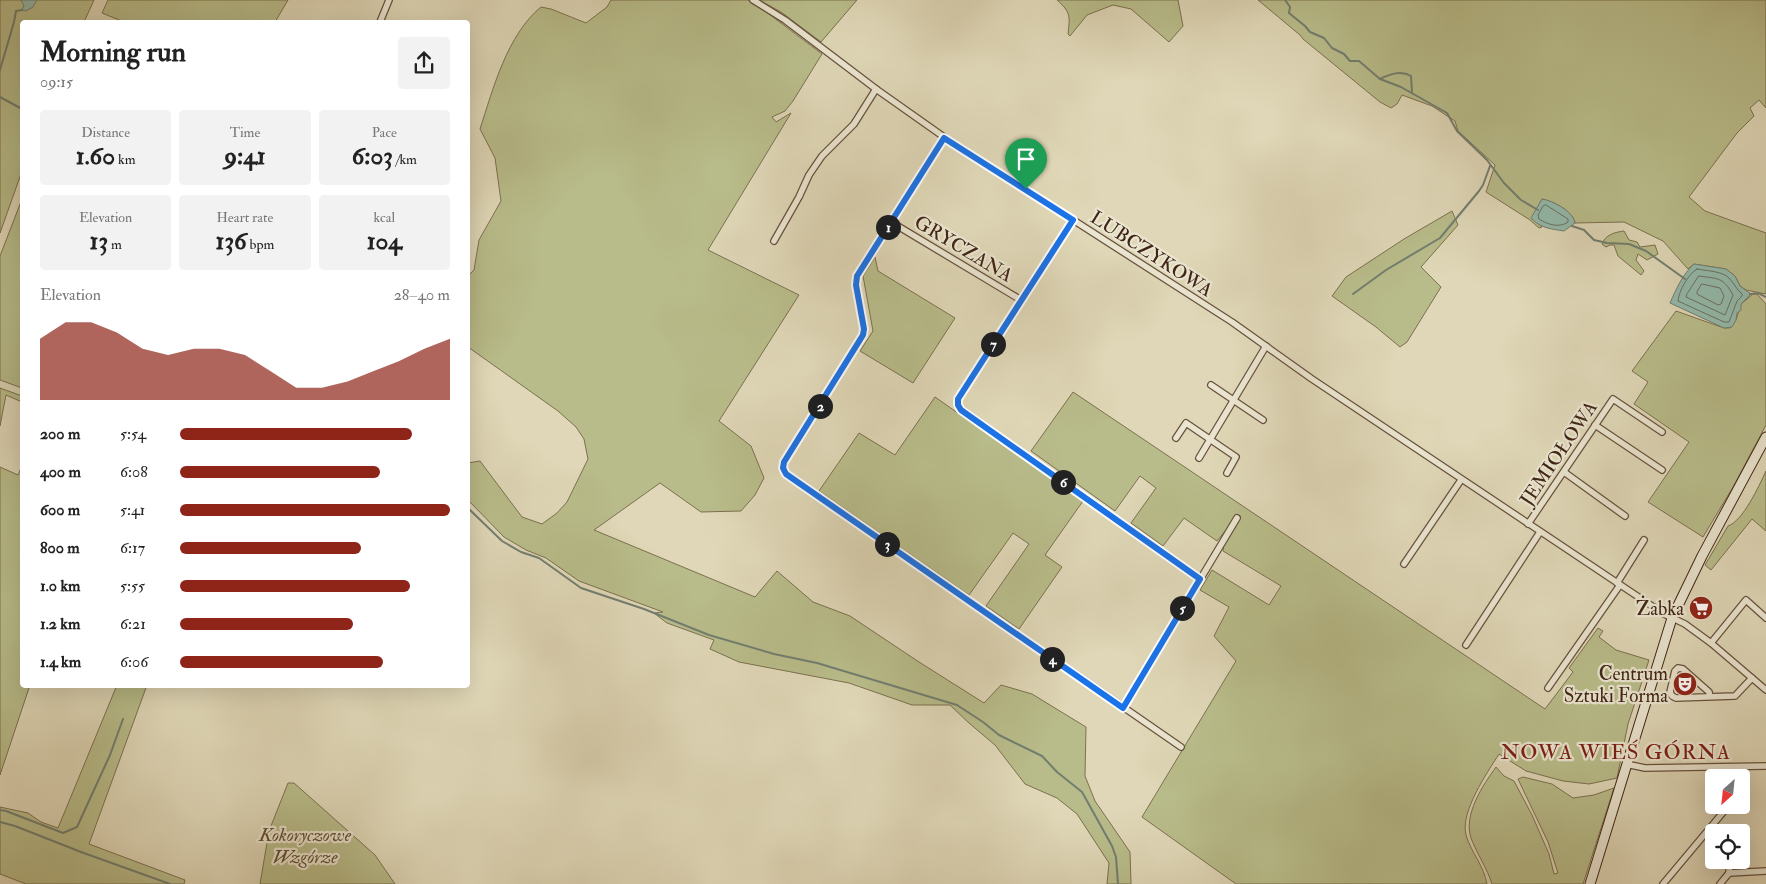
<!DOCTYPE html>
<html lang="en">
<head>
<meta charset="utf-8">
<style>
	body { margin:0; font-family:"IM FELL Double Pica",serif; background:#f2f2f2; color:#222; height:100vh; display:flex; flex-direction:column; font-size:19px; white-space:nowrap }
	* { box-sizing:border-box; margin:0 }
	p { font-size:16px; color:#767676 }
	.icon { flex:none; width:28px; height:28px; fill:none; stroke:currentColor; stroke-width:2; stroke-linecap:round; stroke-linejoin:round }
	.map { position:relative; flex:1; overflow:hidden }
	.sheet { position:absolute; left:20px; top:20px; width:450px; height:668px; display:flex; flex-direction:column; background:#fff; border-radius:5px; box-shadow:0 5px 20px #0002 }
	.sheet>* { flex:none }
	.needle { width:32px; rotate:207deg }
	.fabs { position:absolute; left:1705px; top:769px; display:grid; gap:10px }
	.fabs a { display:grid; place-items:center; width:45px; height:45px; border-radius:5px; background:#fff; box-shadow:0 5px 20px #0002; font-size:25px }
	.pin { position:absolute; display:grid; place-items:center; width:42px; height:42px; color:#fff; margin:-51px -21px; border-radius:50% 50% 50% 0; rotate:-45deg; box-shadow:0 0 5px #0007 }
	.pin .icon { rotate:45deg }
	.km { position:absolute; width:25px; height:25px; margin:-12px; border-radius:50%; background:#222; color:#fff; font-size:14px; line-height:25px; text-align:center }
	.round { display:grid; place-items:center; flex:none; width:52px; height:52px; border-radius:5px; background:#f2f2f2 }
	.head { display:flex; align-items:center; justify-content:space-between; height:85px; padding:0 20px }
	h1 { font-size:28px; font-weight:700; line-height:38px }
	.stats { display:grid; grid-template-columns:repeat(3,1fr); gap:8px; height:85px; padding:5px 20px }
	.stats div { display:grid; align-content:center; border-radius:5px; background:#f2f2f2; text-align:center }
	.stats b { font-size:25px; font-weight:700 }
	.stats small { font-size:14px; font-weight:400 }
	.stats p { font-size:14px }
	.chart { height:140px; padding:10px 20px }
	.chart p { display:flex; justify-content:space-between }
	.chart svg { width:100%; height:90px; margin-top:5px; fill:#8f2418; opacity:.7 }
	ul { padding:0 20px; list-style:none; font-size:16px }
	li { display:grid; grid-template-columns:80px 60px 1fr; align-items:center; height:38px }
	li i { height:12px; border-radius:6px; background:#8f2418 }
	.map>svg:first-child { display:block }
	.green { fill:#b8bc8a; stroke:#7c7050 }
	.water { fill:#93baac; stroke:#727e70 }
	.lines { fill:none; stroke-linecap:round; stroke-linejoin:round }
	.shore { stroke:#6a7061; stroke-width:1 }
	.stream { stroke:#727e70; stroke-width:2 }
	.street-casing { stroke:#68523e; stroke-width:8 }
	.secondary-casing { stroke:#402516; stroke-width:11 }
	.street { stroke:#eae5d0; stroke-width:5.5 }
	.secondary { stroke:#eae5d0; stroke-width:9 }
	.route-casing { stroke:#fff; stroke-width:10 }
	.route { stroke:#1a73e8; stroke-width:6 }
	.labels { text-anchor:middle; stroke-width:4.5; stroke-linejoin:round; paint-order:stroke }
	.street-label { font-size:19px; fill:#402516; stroke:#eae5d0 }
	.poi-label { font-size:19px; fill:#402516; stroke:#eae5d0; text-anchor:end }
	.park-label { font-size:19px; font-style:italic; fill:#5e4b33; stroke:#eae5d0 }
	.quarter-label { font-size:21px; letter-spacing:1px; fill:#7a1f14; stroke:#eae5d0 }
</style>
</head>
<body>
<div class="map">
<svg width="1766" height="884" viewBox="0 0 1766 884">
	<rect width="100%" height="100%" fill="#dfd7b7"/>
	<filter id="stains"><feTurbulence type="fractalNoise" baseFrequency=".004" numOctaves="4"/><feColorMatrix values="0 0 0 0 .2 0 0 0 0 .09 0 0 0 0 .02 0 0 0 .5 -.17"/></filter>
	<radialGradient id="worn" r=".72"><stop offset=".6" stop-color="#630" stop-opacity="0"/><stop offset="1" stop-color="#630" stop-opacity=".3"/></radialGradient>
	<g class="green">
		<polygon points="0,0 94,0 84,22 22,22 22,171 0,233"/>
		<polygon points="108,0 288,0 275,22 124,22 102,13"/>
		<path d="M611 0H748L765 11 822 54 793 101 785 111 772 117 776 122 791 113 708 250 799 295 719 421 751 446 764 478 755 495 741 511 701 512 660 483 594 530 755 597 777 571 813 602 850 616 919 662 984 703 1001 685 1032 694 1086 727 1085 776 1095 801 1130 852 1131 884H1107L1109 863 1077 814 1057 798 1025 784 995 745 969 723 950 705H912L849 683 739 662 710 649 714 640 667 623 654 613 663 612 579 581 546 558 526 550 504 537 468 500V463L480 461 522 517 542 524 557 513 567 502 588 459 584 439 576 427 558 411 468 347V294L469 275 474 270 479 240 501 201 495 158 480 129C493 89 507 35 541 7L551 9 586 23 607 7Z"/>
		<polygon points="759,0 857,0 821,42 781,12"/>
		<path d="M1057 0H1178L1183 26 1169 42 1131 9 1113 5 1087 15 1070 36 1068 34C1070 17 1071 12 1057 0Z"/>
		<path d="M1258 0H1766V108L1759 100 1750 108 1754 116 1737 133 1689 197 1705 211 1766 233V294L1746 290 1740 286 1735 276 1726 269 1694 264 1688 269 1663 241 1624 222 1575 223C1573 211 1553 201 1542 199L1532 218 1542 227 1539 228 1530 220 1486 192 1495 165 1458 131 1455 121 1432 106 1402 95 1397 104 1391 108 1380 102 1303 39 1300 35Z"/>
		<polygon points="22,199 22,388 0,380 0,256"/>
		<polygon points="1452,211 1458,225 1421,267 1441,287 1407,342 1400,347 1376,327 1332,296 1346,277 1404,239"/>
		<path d="M1624 231 1629 240 1637 242 1640 247 1655 245 1658 254 1647 260 1638 254 1636 260 1644 271 1641 275 1618 256 1614 245H1610L1606 247 1602 244C1605 235 1615 232 1624 231Z"/>
		<polygon points="875,257 878,271 955,318 913,383 860,351 873,331 863,276"/>
		<polygon points="1753,294 1757,294 1766,304 1766,425 1733,487 1703,537 1648,502 1689,442 1634,404 1648,382 1632,371 1676,311 1724,328 1730,328 1736,320 1741,304"/>
		<polygon points="0,388 22,396 22,402 6,395 0,426"/>
		<path d="M1073 392 1545 709 1573 672 1569 668 1598 628 1603 631 1599 637 1616 650 1649 660 1628 724 1617 778 1589 784 1563 781 1526 771 1499 754C1487 773 1460 812 1466 835 1471 852 1484 866 1487 884H1236L1142 817 1236 661 1214 636 1229 607 1200 590 1212 570 1269 605 1281 586 1223 551 1226 530 1217 541 1184 518 1163 546 1131 523 1156 488 1140 476 1115 511 1031 451Z"/>
		<polygon points="935,397 1083,501 1045,555 1062,567 1019,629 986,606 1029,544 1013,533 969,595 819,491 859,433 895,455"/>
		<polygon points="22,466 22,685 30,685 0,775 0,467 18,475"/>
		<path d="M1766 471V531L1752 519 1711 570 1705 565 1728 526C1743 521 1759 486 1766 471Z"/>
		<polygon points="117,685 147,685 89,844 185,880 184,884 26,884 0,874 0,807 28,813 41,822 58,828"/>
		<path d="M1496 767 1504 776 1514 781 1532 815 1549 854 1554 874 1558 873 1548 842 1518 779 1523 777 1552 784 1573 798 1594 795 1614 788 1583 884H1492C1487 868 1477 854 1471 838 1463 815 1483 785 1496 767Z"/>
		<polygon points="288,783 294,783 375,855 395,884 260,884 269,831"/>
	</g>
	<g class="water">
		<polygon points="21,0 37,0 33,7 26,11 22,10 24,6"/>
		<path d="M1542 199C1553 201 1573 211 1575 223L1564 231C1551 229 1540 228 1531 218Z"/>
		<path d="M1694 264 1726 269 1735 276 1740 286 1751 294 1741 304V310L1737 313 1736 320 1732 327 1724 328 1670 303C1676 289 1683 274 1694 264Z"/>
	</g>
	<g class="lines">
		<g class="shore">
			<path d="M1546 205 1568 219V222C1560 228 1548 225 1539 219L1538 215 1543 206Z"/>
			<path d="M1697 269C1707 271 1722 271 1729 278 1734 283 1736 289 1742 294V296L1737 301 1729 322H1724L1678 301C1679 291 1688 274 1697 269Z"/>
			<path d="M1699 276C1719 279 1723 277 1733 295L1725 315 1686 297 1687 294Z"/>
			<polygon points="1702,284 1720,288 1724,296 1721,304 1718,305 1697,294 1697,292"/>
		</g>
		<g class="stream">
			<polyline points="1285,0 1290,7 1289,13 1305,26 1310,32 1324,38 1332,48 1344,54 1350,61 1359,61 1380,79 1401,87 1447,113 1457,131 1487,160 1504,183 1521,200 1538,210"/>
			<polyline points="0,70 14,22 16,11 22,10"/>
			<path d="M1380 79C1390 74 1401 70 1411 76L1412 92"/>
			<polyline points="0,97 22,109"/>
			<polyline points="1572,226 1584,230 1594,240 1607,243 1629,244 1646,251 1685,279"/>
			<polyline points="1353,294 1386,270 1440,238 1479,191 1483,185 1490,166"/>
			<polyline points="1750,294 1758,293 1766,297"/>
			<polyline points="468,508 502,541 521,552 539,558 581,588 644,609 709,635 774,654 817,663 957,705 983,722 999,735 1042,756 1057,772 1082,792 1112,846 1116,857 1118,884"/>
			<polyline points="0,810 6,811 63,833 77,827 110,755 123,719"/>
			<polyline points="0,822 15,826 81,852 170,884"/>
		</g>
		<g class="street-casing">
			<g id="street">
				<polyline points="753,0 785,20 876,89 944,137 1232,322 1312,379 1664,614 1685,624 1711,643 1766,690"/>
				<polyline points="380,22 389,0"/>
				<polyline points="944,137 857,276 856,285 864,329 863,335 784,462 783,468 786,474 1181,747"/>
				<polyline points="1073,220 958,399 958,405 961,409 1200,579"/>
				<polyline points="891,222 1021,300"/>
				<polyline points="774,241 799,197 809,175 822,156 854,124 876,89"/>
				<polyline points="1211,385 1263,420"/>
				<polyline points="1595,425 1662,470"/>
				<polyline points="1176,438 1186,423 1236,457 1227,473"/>
				<polyline points="1199,458 1266,346"/>
				<polyline points="1564,472 1625,516"/>
				<polyline points="1528,524 1613,399 1662,432"/>
				<polyline points="1404,564 1461,480"/>
				<polyline points="1617,583 1644,540"/>
				<polyline points="1711,643 1746,600 1766,618"/>
				<polyline points="1466,645 1540,532"/>
				<polyline points="1548,688 1620,585"/>
				<polyline points="1710,697 1709,692 1683,669 1678,668 1675,671 1670,692 1672,696 1676,698 1735,696 1752,678"/>
				<polyline points="1123,708 1237,518"/>
				<polyline points="1626,764 1645,768 1766,766"/>
				<polyline points="1727,767 1727,778"/>
				<polyline points="1729,873 1766,871"/>
				<polyline points="1663,884 1725,810 1727,805"/>
				<polyline points="1720,884 1729,873 1730,860"/>
			</g>
		</g>
		<g class="secondary-casing">
			<polyline id="secondary" points="1590,884 1672,618 1702,556 1766,437"/>
		</g>
		<use href="#street" class="street"/>
		<use href="#secondary" class="secondary"/>
	</g>
	<g class="lines">
		<g class="route-casing">
			<polygon id="route" points="944,138 1073,220 958,399 958,405 961,410 1200,579 1123,708 786,474 783,468 784,462 863,335 864,329 856,285 857,276"/>
		</g>
		<use href="#route" class="route"/>
	</g>
	<defs>
		<g id="supermarket-disc" transform="scale(1.25)"><circle r="9.5" fill="#8f2418" stroke="#eae5d0"/><path d="M-6-5.5h2.5l.6 2H6L4.5 2H-2.5L-4.4-4H-6ZM-1.5 3.2a1.3 1.3 0 1 0 .1 0ZM3 3.2a1.3 1.3 0 1 0 .1 0Z" fill="#fff"/></g>
		<g id="theatre-disc" transform="scale(1.25)"><circle r="9.5" fill="#8f2418" stroke="#eae5d0"/><path d="M-5-5.5Q0-4 5-5.5V0Q5 5 0 6Q-5 5-5 0ZM-3.3-2.5H-1v1.5H-3.3ZM1-2.5H3.3v1.5H1ZM-2.8 1Q0 5.5 2.8 1Z" fill="#fff"/></g>
	</defs>
	<g fill-rule="evenodd">
		<use href="#supermarket-disc" x="1701" y="608"/>
		<use href="#theatre-disc" x="1685" y="684"/>
	</g>
	<g class="labels">
		<g class="street-label">
			<text transform="translate(964 248) rotate(31)" y="7">GRYCZANA</text>
			<text transform="translate(1152 253) rotate(33)" y="7">LUBCZYKOWA</text>
			<text transform="translate(1558 453) rotate(-56)" y="7">JEMIOŁOWA</text>
		</g>
		<g class="poi-label">
			<text x="1684" y="615">Żabka</text>
			<text x="1668" y="680">Centrum<tspan x="1668" dy="22">Sztuki Forma</tspan></text>
		</g>
		<g class="park-label">
			<text x="305" y="841">Kokoryczowe<tspan x="305" dy="22">Wzgórze</tspan></text>
		</g>
		<g class="quarter-label">
			<text x="1616" y="759">NOWA WIEŚ GÓRNA</text>
		</g>
	</g>
	<rect width="100%" height="100%" filter="url(#stains)"/>
	<rect width="100%" height="100%" fill="url(#worn)"/>
</svg>
<div class="fabs">
<a><svg class="needle" viewBox="-14 -14 28 28"><path d="M0-13l5 13h-10z" fill="#e53935"/><path d="M0 13l5-13h-10z" fill="#767676"/></svg></a>
<a><svg class="icon" aria-label="locate" viewBox="0 0 24 24"><circle cx="12" cy="12" r="6"/><path d="M12 2v4M12 18v4M2 12h4M18 12h4"/></svg></a>
</div>
<div class="pin" style="left:1026px;top:189px;background:#1e9e55"><svg class="icon" aria-label="arrive" viewBox="0 0 24 24"><path d="M6 21V4h12l-3 4 3 4H6"/></svg></div>
<b class="km" style="left:888px;top:227px">1</b>
<b class="km" style="left:820px;top:406px">2</b>
<b class="km" style="left:887px;top:544px">3</b>
<b class="km" style="left:1052px;top:659px">4</b>
<b class="km" style="left:1182px;top:608px">5</b>
<b class="km" style="left:1063px;top:482px">6</b>
<b class="km" style="left:993px;top:344px">7</b>
<section class="sheet">
<div class="head"><div><h1>Morning run</h1><p>09:15</p></div><a class="round"><svg class="icon" aria-label="share" viewBox="0 0 24 24"><path d="M12 15V3M7 8l5-5 5 5M5 13v7h14v-7"/></svg></a></div>
<div class="stats">
<div><p>Distance</p><b>1.60<small> km</small></b></div>
<div><p>Time</p><b>9:41</b></div>
<div><p>Pace</p><b>6:03<small> /km</small></b></div>
</div>
<div class="stats">
<div><p>Elevation</p><b>13<small> m</small></b></div>
<div><p>Heart rate</p><b>136<small> bpm</small></b></div>
<div><p>kcal</p><b>104</b></div>
</div>
<div class="chart"><p><span>Elevation</span>28–40 m</p>
<svg viewBox="0 0 160 44" preserveAspectRatio="none"><path d="M0 44V14L10 6L20 6L30 11L40 19L50 22L60 19L70 19L80 22L90 30L100 38L110 38L120 35L130 30L140 25L150 19L160 14V44z"/></svg>
</div>
<ul>
<li><b>200 m</b>5:54<i style="width:86%"></i></li>
<li><b>400 m</b>6:08<i style="width:74%"></i></li>
<li><b>600 m</b>5:41<i style="width:100%"></i></li>
<li><b>800 m</b>6:17<i style="width:67%"></i></li>
<li><b>1.0 km</b>5:55<i style="width:85%"></i></li>
<li><b>1.2 km</b>6:21<i style="width:64%"></i></li>
<li><b>1.4 km</b>6:06<i style="width:75%"></i></li>
</ul>
</section>
</div>
</body>
</html>
